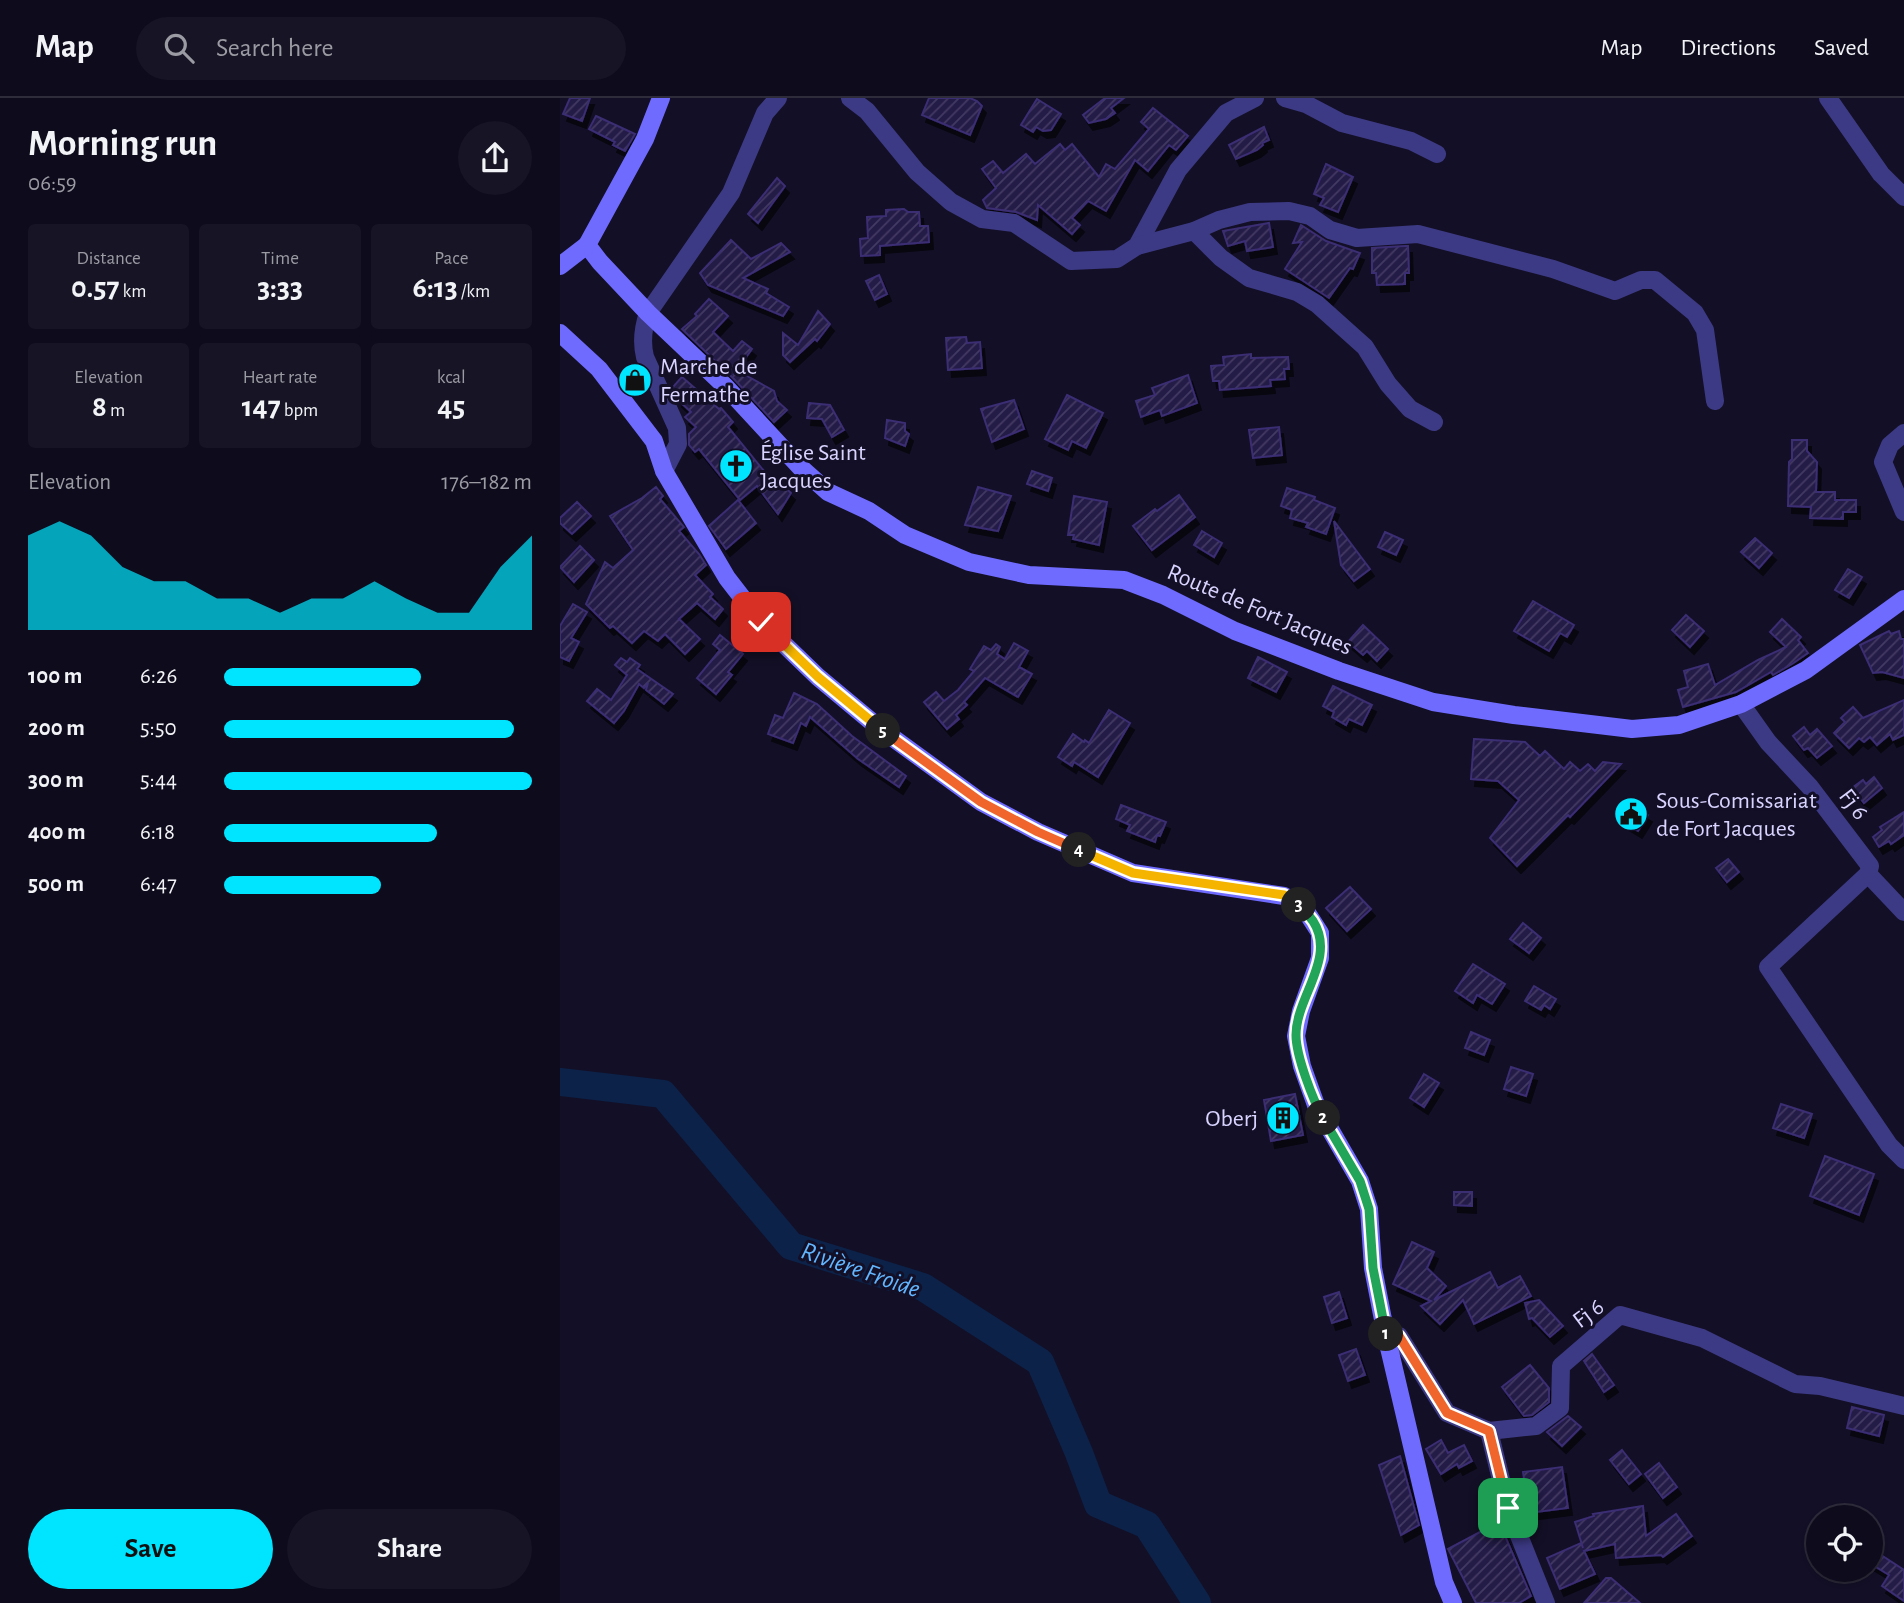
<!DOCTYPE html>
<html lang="en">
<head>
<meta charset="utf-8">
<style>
	body { margin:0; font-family:"Alegreya Sans",sans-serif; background:#171425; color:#f1f3f6; height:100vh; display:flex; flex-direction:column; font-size:26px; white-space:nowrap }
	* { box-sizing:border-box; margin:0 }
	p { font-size:23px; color:#9b9ba3 }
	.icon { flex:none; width:38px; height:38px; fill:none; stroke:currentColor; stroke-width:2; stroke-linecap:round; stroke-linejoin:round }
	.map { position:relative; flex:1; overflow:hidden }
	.sheet { display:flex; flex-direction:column; background:#0e0b1c; width:560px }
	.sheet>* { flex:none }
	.buttons { position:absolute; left:1246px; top:1407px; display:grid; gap:14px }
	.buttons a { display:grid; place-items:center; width:77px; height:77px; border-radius:50%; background:#0e0b1c; box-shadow:0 2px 5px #0004,0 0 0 2px #2e2b3b; font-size:35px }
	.pin { position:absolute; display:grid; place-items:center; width:60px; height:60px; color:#fff; margin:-30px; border-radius:14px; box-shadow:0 4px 10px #0006 }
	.km { position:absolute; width:35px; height:35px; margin:-18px; border-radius:50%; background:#222; color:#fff; font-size:19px; line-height:35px; text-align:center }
	.round { display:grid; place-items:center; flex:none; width:74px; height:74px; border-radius:37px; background:#171425 }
	.head { display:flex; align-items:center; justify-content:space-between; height:119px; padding:0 28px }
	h1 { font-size:38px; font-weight:600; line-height:52px }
	.stats { display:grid; grid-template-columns:repeat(3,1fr); gap:10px; height:119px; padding:7px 28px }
	.stats div { display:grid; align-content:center; border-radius:7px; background:#171425; text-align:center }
	.stats b { font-size:30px; font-weight:600 }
	.stats small { font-size:19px; font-weight:400 }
	.stats p { font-size:19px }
	.chart { height:196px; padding:14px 28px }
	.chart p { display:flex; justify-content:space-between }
	.chart svg { width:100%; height:126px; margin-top:7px; fill:#00e5ff; opacity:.7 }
	.cta { display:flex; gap:14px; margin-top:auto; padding:14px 28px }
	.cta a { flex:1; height:80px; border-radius:42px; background:#00e5ff; color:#111; font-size:28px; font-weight:600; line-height:80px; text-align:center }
	.cta a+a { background:#171425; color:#f1f3f6 }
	ul { padding:0 28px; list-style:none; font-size:23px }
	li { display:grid; grid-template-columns:112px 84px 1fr; align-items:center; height:52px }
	li i { height:18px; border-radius:9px; background:#00e5ff }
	header { display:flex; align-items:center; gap:42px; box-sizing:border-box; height:98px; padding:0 35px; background:#0e0b1c; border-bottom:2px solid #2e2b3b }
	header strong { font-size:33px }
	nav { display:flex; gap:38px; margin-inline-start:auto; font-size:24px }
	.search { width:490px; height:63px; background:#171425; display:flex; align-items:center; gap:18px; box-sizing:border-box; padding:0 24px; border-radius:38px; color:#9b9ba3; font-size:26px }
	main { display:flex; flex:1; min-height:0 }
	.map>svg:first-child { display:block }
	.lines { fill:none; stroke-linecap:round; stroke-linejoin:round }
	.river { stroke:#0c2248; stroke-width:28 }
	.building { fill:url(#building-hatch); stroke:#3b2d73; stroke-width:2; filter:url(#shadow) }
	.street { stroke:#3d3a85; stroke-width:18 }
	.secondary { stroke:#6f6bff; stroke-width:18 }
	.split-1-casing { stroke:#fff; stroke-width:14 }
	.split-2-casing { stroke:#fff; stroke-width:14 }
	.split-3-casing { stroke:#fff; stroke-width:14 }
	.split-4-casing { stroke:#fff; stroke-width:14 }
	.split-5-casing { stroke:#fff; stroke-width:14 }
	.split-6-casing { stroke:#fff; stroke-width:14 }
	.split-1 { stroke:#f0652b; stroke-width:9 }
	.split-2 { stroke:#22a559; stroke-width:9 }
	.split-3 { stroke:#22a559; stroke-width:9 }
	.split-4 { stroke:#f5b400; stroke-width:9 }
	.split-5 { stroke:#f0652b; stroke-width:9 }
	.split-6 { stroke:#f5b400; stroke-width:9 }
	.labels { text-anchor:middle; stroke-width:6; stroke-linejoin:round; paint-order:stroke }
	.poi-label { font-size:24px; fill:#d9d4ff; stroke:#130f26; text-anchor:start }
	.street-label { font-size:24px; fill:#d9d4ff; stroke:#130f26 }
	.water-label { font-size:26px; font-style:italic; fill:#62b6ff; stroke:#130f26 }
</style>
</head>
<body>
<header>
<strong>Map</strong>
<div class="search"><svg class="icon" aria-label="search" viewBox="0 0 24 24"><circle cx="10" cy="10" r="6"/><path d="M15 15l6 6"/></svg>Search here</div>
<nav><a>Map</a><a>Directions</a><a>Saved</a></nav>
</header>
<main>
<section class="sheet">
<div class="head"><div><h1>Morning run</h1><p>06:59</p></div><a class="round"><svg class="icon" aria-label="share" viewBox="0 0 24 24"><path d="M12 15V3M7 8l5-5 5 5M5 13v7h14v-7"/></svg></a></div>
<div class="stats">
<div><p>Distance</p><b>0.57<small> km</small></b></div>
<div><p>Time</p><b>3:33</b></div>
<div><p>Pace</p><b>6:13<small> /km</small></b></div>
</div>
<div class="stats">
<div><p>Elevation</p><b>8<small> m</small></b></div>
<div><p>Heart rate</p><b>147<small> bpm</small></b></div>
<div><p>kcal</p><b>45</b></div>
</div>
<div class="chart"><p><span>Elevation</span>176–182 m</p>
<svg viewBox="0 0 160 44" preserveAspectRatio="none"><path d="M0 44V11L10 6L20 11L30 22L40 27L50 27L60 33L70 33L80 38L90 33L100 33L110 27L120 33L130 38L140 38L150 22L160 11V44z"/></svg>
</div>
<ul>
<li><b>100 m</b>6:26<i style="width:64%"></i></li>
<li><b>200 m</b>5:50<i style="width:94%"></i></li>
<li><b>300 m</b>5:44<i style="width:100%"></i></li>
<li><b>400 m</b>6:18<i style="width:69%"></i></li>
<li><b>500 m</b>6:47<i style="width:51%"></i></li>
</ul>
<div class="cta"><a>Save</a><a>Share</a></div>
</section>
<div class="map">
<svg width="1344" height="1505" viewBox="0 0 1344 1505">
	<defs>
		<pattern id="building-hatch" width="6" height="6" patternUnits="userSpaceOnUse" patternTransform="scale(1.75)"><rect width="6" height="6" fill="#241b47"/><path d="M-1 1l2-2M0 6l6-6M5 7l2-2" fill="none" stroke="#433b63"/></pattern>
		<filter id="shadow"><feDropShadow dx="4" dy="7" stdDeviation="0" flood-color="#0009"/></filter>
	</defs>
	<rect width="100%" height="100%" fill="#130f26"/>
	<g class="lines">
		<polyline class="river" points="0,984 103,996 231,1148 363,1189 480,1264 519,1355 538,1406 587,1427 637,1505"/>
	</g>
	<g class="building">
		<polygon points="10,0 30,0 22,23 3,16"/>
		<polygon points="369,0 410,0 417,3 422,8 410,37 362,17"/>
		<polygon points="545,0 564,0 551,10 555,15 546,21 529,25 523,17"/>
		<polygon points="477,1 501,16 491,32 483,33 476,29 473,34 461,27"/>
		<polygon points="593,10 628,38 616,52 609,47 588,73 575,62 546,113 528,103 512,120 520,127 512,136 478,107 477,122 456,114 427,110 423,102 436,90 422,71 433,63 443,75 466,56 475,66 500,46 505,52 512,46 539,79 546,66 555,71 589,31 581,24"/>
		<polygon points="36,18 75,36 65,53 53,47 55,44 29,31"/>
		<polygon points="704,29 709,42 702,45 703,47 697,52 676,61 669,47"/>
		<polygon points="766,66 793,79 778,114 760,107 764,100 754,96"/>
		<polygon points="217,80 225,88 198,125 188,116"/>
		<polygon points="344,111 348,114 359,114 360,128 368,128 369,144 320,148 320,157 301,158 300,141 308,140 307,119 326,118 326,112"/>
		<polygon points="709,125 713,149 687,153 685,143 668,148 663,133"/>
		<polygon points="741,127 766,143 800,155 793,171 790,170 769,200 725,171 742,144 733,145"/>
		<polygon points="171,142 191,161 221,145 230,154 183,180 208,191 206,195 229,209 223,218 148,187 140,175"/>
		<polygon points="845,148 848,148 849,175 845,175 845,186 817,187 816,175 812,175 812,150"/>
		<polygon points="319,177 327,196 315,202 306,183"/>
		<polygon points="149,201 168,218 153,234 173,253 182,243 192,251 174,276 187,278 214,293 217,303 227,312 214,324 174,281 122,231 137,218 135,216"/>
		<polygon points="258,213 270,226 257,243 255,241 230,264 223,257 223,235 238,247"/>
		<polygon points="406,239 407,245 420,244 422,270 388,272 386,240"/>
		<polygon points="691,256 691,260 728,259 729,271 724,271 725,281 710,282 711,288 660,292 659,283 653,283 651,268 664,267 663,259"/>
		<polygon points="628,277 637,305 602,318 600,312 581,319 576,303 595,297 592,290"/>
		<polygon points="122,279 159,311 161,310 173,324 168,329 213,384 216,381 231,395 218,416 197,388 180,402 139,351 135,354 129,347 129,336 136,329 125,319 131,314 118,302 119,300 112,290"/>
		<polygon points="507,297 543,315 526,350 512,343 508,352 485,341"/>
		<polygon points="454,302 464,331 432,344 421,311"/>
		<polygon points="249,305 270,307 284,332 272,339 262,321 247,320"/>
		<polygon points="327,322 345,325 345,333 349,336 345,348 325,340"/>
		<polygon points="719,329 722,357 693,360 689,332"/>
		<polygon points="1232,342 1247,342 1247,353 1257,364 1256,394 1275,394 1275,402 1296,402 1296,414 1283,414 1283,421 1250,420 1251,409 1228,408 1229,364 1232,361"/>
		<polygon points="472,373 492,380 488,393 467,386"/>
		<polygon points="96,389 103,398 100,401 124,429 119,433 139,456 146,467 135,477 153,496 150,499 163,511 155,521 137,505 119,521 140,541 125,556 105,536 98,543 84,533 72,545 53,528 50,530 26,506 45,464 53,470 73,452 50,418 82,400"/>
		<polygon points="418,389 451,398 438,433 405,427"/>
		<polygon points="727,390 755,399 754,402 775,410 766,436 746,429 748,425 730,420 732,412 721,408"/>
		<polygon points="619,397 635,419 592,452 573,428 595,411 597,413"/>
		<polygon points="514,398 547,404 539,447 513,441 514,437 508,437"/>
		<polygon points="178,402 196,425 166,451 149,428"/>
		<polygon points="17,404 31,418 12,436 0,425 0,420"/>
		<polygon points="774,423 810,471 794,483 781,467"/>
		<polygon points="642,433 662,445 654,459 634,447"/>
		<polygon points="825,434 843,442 836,457 818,449"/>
		<polygon points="1195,440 1212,455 1199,470 1181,454"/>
		<polygon points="20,448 34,462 14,484 0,469"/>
		<polygon points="1288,471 1302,479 1289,500 1275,492"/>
		<polygon points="973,503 1014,527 1007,539 1000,535 989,553 954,533"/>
		<polygon points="13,506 27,514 11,540 19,544 9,563 0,559 0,528"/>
		<polygon points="1126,517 1144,533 1130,549 1112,532"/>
		<polygon points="1222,521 1241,539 1238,542 1248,555 1232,566 1213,577 1211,574 1176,594 1123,609 1118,592 1128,589 1124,573 1148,566 1155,587 1198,562 1226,549 1210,534"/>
		<polygon points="803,527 828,551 817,563 807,553 803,557 788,544"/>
		<polygon points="1329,533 1331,536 1339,533 1341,541 1344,541 1344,580 1322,574 1313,575 1300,547"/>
		<polygon points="160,537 183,556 168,574 172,577 156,596 137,580 160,552 153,546"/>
		<polygon points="454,545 468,553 459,569 472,576 458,599 425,580 404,604 407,607 396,617 399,621 387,631 364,604 376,594 384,603 398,592 414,573 410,571 424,548 431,552 436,546 440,549 437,556 445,561"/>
		<polygon points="698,559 727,574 716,594 688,580"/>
		<polygon points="61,560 67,564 70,560 80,567 77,571 113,596 104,606 86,592 88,585 84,590 79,586 64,613 54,625 27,603 37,591 51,602 67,577 55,567"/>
		<polygon points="773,588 812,607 802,627 789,621 786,627 772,619 774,614 763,608"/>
		<polygon points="234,595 257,606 292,638 346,678 339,689 298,661 250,619 246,628 241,625 233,645 208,636 215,617 223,620"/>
		<polygon points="1344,602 1344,637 1333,642 1330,636 1317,647 1310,639 1304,644 1299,640 1289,650 1274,635 1285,624 1281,620 1293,609 1303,620"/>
		<polygon points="549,612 570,625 538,679 514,664 512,668 498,659 513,636 524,644 525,642 529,645"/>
		<polygon points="1244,629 1250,637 1257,631 1272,648 1257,660 1248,650 1244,652 1233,638"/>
		<polygon points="914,641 965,644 980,658 985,653 1004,671 1010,664 1020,673 1028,666 1035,673 1043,664 1061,666 1010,719 1008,717 957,768 930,740 959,702 938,683 911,681"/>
		<polygon points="1314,679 1322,690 1304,705 1292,690 1303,682 1306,686"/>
		<polygon points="1070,706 1088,717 1078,733 1060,722"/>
		<polygon points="561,707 606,724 600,738 597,737 595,744 567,733 570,727 556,721"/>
		<polygon points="1344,714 1344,737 1331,746 1329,743 1319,749 1313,739 1322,732 1320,729"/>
		<polygon points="1168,761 1179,774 1167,784 1156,770"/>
		<polygon points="790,789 811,811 787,833 766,810"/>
		<polygon points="963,825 981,840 969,855 950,841"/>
		<polygon points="913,866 945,886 932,906 917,897 913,905 895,893"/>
		<polygon points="974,888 996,901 990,911 984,907 981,912 965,903"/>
		<polygon points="911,934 930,942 924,957 905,950"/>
		<polygon points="951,969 973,976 966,998 944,991"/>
		<polygon points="864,976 879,985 864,1009 850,1000"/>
		<polygon points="735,996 743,1037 711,1043 704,1002"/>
		<polygon points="1221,1006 1252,1016 1244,1040 1213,1030"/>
		<polygon points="1265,1058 1314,1076 1299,1117 1250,1098"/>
		<polygon points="894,1094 912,1094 912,1108 894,1107"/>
		<polygon points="852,1144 874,1154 867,1170 886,1188 874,1202 930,1174 938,1190 960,1178 971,1198 914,1226 903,1202 880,1226 861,1208 871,1203 833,1186"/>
		<polygon points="779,1194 787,1220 772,1225 764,1199"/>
		<polygon points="979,1202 1003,1228 990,1239 972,1220 969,1221 965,1205"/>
		<polygon points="796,1251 805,1277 788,1283 779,1257"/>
		<polygon points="1032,1256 1054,1287 1044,1294 1024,1263"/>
		<polygon points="970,1267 989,1290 989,1304 972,1317 964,1318 942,1289"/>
		<polygon points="1292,1309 1324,1317 1319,1338 1287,1330"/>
		<polygon points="1008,1318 1021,1329 1002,1348 987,1334"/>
		<polygon points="881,1342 888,1355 904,1347 912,1363 899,1370 897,1366 881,1376 866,1351"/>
		<polygon points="1062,1352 1081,1376 1069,1386 1050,1362"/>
		<polygon points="840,1358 859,1427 841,1437 819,1367"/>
		<polygon points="1099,1365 1117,1389 1103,1400 1085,1376"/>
		<polygon points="1002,1369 1008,1410 969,1415 963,1374"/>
		<polygon points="1083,1408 1086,1438 1116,1416 1132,1438 1103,1459 1101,1457 1056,1460 1055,1446 1024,1453 1035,1476 1000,1491 987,1460 1021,1445 1023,1450 1015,1424 1034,1418 1033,1416"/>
		<polygon points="939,1424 971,1498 959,1505 916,1505 888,1451"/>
		<polygon points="1318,1455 1344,1472 1344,1503 1322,1488 1329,1477 1311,1466"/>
		<polygon points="1046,1480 1051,1480 1080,1505 1024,1505"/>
	</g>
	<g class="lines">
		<g class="street">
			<polyline points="290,0 307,13 357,74 391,104 422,121 454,125 511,163 557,161 577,148 618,72 666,15 695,0"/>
			<polyline points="725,0 746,6 782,25 851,43 877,56"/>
			<polyline points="1268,0 1321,76 1344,99"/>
			<polyline points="634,133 661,160 689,180 737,194 757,206 805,249 828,286 850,311 874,324"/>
			<polyline points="577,148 634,133 659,122 690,114 729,113 750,118 770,132 797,140 858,136 993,171 1055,193 1081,182 1095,182 1135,215 1145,232 1155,303"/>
			<polyline points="1344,335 1330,347 1323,364 1344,414"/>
			<path d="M104 373 118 346 117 330 85 259C81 243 83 230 88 215L171 95 205 15 218 0"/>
			<polyline points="1181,606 1208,644 1250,689 1310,768 1308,776 1208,869 1329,1047 1344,1062"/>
			<polyline points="1308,776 1344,814"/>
			<polyline points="826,1237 839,1238 887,1315 929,1333 976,1328 1000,1310 1001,1268 1060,1217 1142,1240 1235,1286 1260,1288 1344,1308"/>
			<polyline points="929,1333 948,1410 986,1505"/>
		</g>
		<g class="secondary">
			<polyline points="101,0 85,41 27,147 40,164 88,215 166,289 240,369 268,394 309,413 345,437 409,464 469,477 564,482 603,497 675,533 779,573 873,604 954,617 1072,631 1119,627 1181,606 1246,572 1344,501"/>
			<polyline points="0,168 27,147"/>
			<polyline points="0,235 39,271 94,343 104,373 167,480 201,524 258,579 318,629 421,704 478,734 573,775 724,798 744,810 760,835 760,860 741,913 736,938 742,968 756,1007 800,1083 809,1111 813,1170 826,1237 884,1484 893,1505"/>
		</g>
	</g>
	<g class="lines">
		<g class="split-1-casing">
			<polyline id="split-1" points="826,1236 839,1238 887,1315 929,1333 948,1410"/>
		</g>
		<g class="split-2-casing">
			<polyline id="split-2" points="763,1020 800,1083 809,1111 813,1170 826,1236"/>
		</g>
		<g class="split-3-casing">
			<path id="split-3" d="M739 807C745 811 748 817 753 823 777 860 736 899 736 937 736 958 753 1002 763 1020"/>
		</g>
		<g class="split-4-casing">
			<polyline id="split-4" points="519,752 573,775 724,797 739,807"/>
		</g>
		<g class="split-5-casing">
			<polyline id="split-5" points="323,633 421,704 478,734 519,752"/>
		</g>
		<g class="split-6-casing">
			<polyline id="split-6" points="201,524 258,579 323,633"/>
		</g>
		<use href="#split-1" class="split-1"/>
		<use href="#split-2" class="split-2"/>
		<use href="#split-3" class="split-3"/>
		<use href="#split-4" class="split-4"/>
		<use href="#split-5" class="split-5"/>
		<use href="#split-6" class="split-6"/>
	</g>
	<defs>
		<g id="shop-disc" transform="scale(1.75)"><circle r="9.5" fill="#00e5ff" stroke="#130f26"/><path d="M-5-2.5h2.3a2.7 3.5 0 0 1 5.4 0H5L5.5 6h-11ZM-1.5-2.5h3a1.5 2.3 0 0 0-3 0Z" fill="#111"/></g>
		<g id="church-disc" transform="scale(1.75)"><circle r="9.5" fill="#00e5ff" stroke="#130f26"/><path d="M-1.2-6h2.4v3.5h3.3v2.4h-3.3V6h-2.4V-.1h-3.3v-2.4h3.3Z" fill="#111"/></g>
		<g id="civic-disc" transform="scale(1.75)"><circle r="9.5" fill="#00e5ff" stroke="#130f26"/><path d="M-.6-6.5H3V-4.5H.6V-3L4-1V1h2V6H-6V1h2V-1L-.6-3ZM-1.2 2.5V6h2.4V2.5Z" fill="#111"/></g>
		<g id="building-disc" transform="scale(1.75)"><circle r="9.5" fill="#00e5ff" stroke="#130f26"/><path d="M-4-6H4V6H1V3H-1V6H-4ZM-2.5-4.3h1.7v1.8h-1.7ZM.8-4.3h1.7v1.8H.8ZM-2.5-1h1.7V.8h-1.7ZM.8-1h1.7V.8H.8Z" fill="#111"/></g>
	</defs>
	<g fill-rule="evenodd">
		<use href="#shop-disc" x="75" y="282"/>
		<use href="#church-disc" x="176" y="368"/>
		<use href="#civic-disc" x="1071" y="716"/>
		<use href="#building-disc" x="723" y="1020"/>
	</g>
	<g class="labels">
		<g class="poi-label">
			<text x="100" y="276">Marche de<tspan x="100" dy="28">Fermathe</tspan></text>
			<text x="200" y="362">Église Saint<tspan x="200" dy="28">Jacques</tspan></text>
			<text x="1096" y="710">Sous-Comissariat<tspan x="1096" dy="28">de Fort Jacques</tspan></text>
			<text x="698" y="1028" text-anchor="end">Oberj</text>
		</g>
		<g class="street-label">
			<text transform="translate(700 511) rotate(23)" y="8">Route de Fort Jacques</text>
			<text transform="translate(1294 706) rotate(53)" y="8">Fj 6</text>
			<text transform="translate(1028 1215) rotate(-37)" y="8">Fj 6</text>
		</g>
		<g class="water-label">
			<text transform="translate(301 1171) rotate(19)" y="9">Rivière Froide</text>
		</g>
	</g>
</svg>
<div class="buttons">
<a><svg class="icon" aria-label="locate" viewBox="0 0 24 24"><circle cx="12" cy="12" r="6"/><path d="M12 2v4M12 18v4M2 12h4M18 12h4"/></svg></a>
</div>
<div class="pin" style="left:948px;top:1410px;background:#1e9e55"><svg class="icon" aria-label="arrive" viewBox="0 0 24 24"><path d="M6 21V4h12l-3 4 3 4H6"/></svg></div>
<div class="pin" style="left:201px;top:524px;background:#d93025"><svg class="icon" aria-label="check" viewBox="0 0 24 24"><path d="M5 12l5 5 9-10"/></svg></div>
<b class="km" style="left:826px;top:1236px">1</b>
<b class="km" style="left:763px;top:1020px">2</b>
<b class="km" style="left:739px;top:807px">3</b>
<b class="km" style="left:519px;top:752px">4</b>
<b class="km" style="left:323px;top:633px">5</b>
</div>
</main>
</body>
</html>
